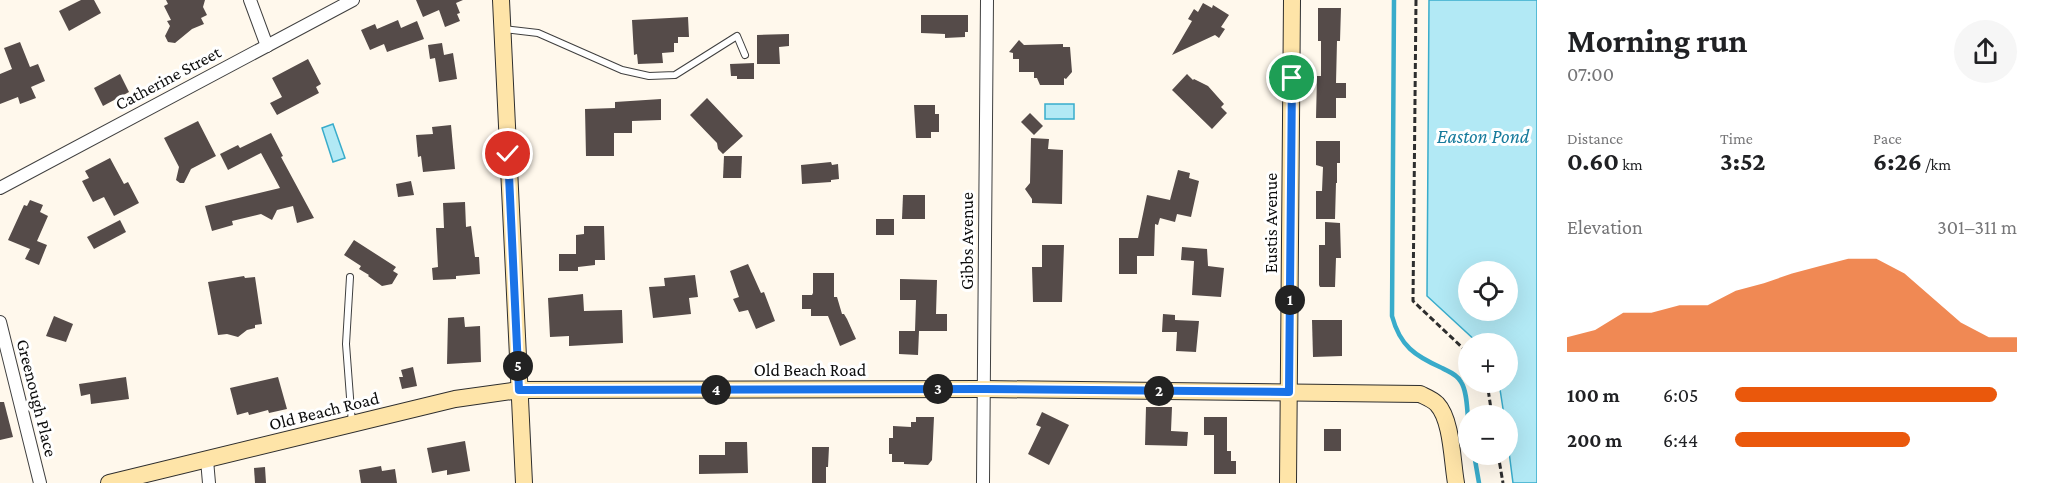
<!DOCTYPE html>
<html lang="en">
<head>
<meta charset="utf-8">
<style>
	body { margin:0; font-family:"Crimson Pro",serif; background:#f6f6f6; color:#202124; height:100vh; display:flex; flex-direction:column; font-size:22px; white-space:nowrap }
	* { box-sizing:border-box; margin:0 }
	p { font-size:20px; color:#757577 }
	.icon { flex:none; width:33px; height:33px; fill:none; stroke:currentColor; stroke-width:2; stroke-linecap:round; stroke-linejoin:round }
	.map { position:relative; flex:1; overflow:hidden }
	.side { display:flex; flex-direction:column; background:#fff; width:510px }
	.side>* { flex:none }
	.tools { position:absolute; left:1458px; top:261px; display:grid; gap:12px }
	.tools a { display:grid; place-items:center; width:60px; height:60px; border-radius:50%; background:#fff; box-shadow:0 6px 24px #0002; font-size:30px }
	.pin { position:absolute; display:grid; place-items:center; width:51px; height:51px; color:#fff; margin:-26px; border:3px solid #fff; border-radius:50%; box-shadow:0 2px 6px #0007 }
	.km { position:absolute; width:30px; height:30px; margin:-15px; border-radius:50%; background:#222; color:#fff; font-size:16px; line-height:30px; text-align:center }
	.round { display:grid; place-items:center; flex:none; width:63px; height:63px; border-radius:32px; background:#f6f6f6 }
	.headline { display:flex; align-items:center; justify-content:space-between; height:102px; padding:0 30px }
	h1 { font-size:33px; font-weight:700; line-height:45px }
	.stats { display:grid; grid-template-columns:repeat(3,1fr); gap:9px; height:102px; padding:6px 30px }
	.stats div { display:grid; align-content:center }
	.stats b { font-size:26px; font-weight:700 }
	.stats small { font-size:16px; font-weight:400 }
	.stats p { font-size:16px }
	.chart { height:168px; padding:12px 30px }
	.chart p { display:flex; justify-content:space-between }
	.chart svg { width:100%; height:108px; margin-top:6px; fill:#ea580c; opacity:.7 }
	ul { padding:0 30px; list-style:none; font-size:20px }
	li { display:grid; grid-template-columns:96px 72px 1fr; align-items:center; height:45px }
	li i { height:15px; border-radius:8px; background:#ea580c }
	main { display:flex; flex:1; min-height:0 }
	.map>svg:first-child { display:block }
	.water { fill:#b2e9f5; stroke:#39accb; stroke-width:1.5; fill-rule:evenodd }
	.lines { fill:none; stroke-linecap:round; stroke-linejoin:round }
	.stream { stroke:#39accb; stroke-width:4.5 }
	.building { fill:#554b49 }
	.lane-casing { stroke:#3f3f3f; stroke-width:8 }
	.street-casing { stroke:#3f3f3f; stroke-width:14 }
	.secondary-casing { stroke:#2e2e2e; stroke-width:18 }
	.path { stroke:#2e2e2e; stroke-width:3; stroke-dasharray:6 3; stroke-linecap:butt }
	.lane { stroke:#fff; stroke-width:6 }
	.street { stroke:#fff; stroke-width:12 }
	.secondary { stroke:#fee4a8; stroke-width:16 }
	.route-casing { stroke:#fff; stroke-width:12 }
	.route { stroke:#1a73e8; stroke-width:8 }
	.labels { text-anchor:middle; stroke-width:6; stroke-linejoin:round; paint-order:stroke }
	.street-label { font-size:18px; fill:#0c0c0c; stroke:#fff }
	.water-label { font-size:20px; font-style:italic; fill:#177b9c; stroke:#fff }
</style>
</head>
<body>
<main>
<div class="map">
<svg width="1537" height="483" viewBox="0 0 1537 483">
	<rect width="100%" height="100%" fill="#fff8ec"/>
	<g class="water">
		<path d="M1429 0H1537V483H1513L1508 444V416L1504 415 1499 383 1508 382V344L1478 343 1427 296ZM1468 272H1508V310H1468Z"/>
		<rect x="1045" y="104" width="29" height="15"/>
		<polygon points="333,124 345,158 333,162 322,128"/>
	</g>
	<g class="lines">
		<g class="stream">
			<path d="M1394 0 1392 316C1400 346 1415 356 1442 368 1449 372 1457 374 1461 382 1467 391 1467 408 1468 419"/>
			<polyline points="1474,454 1479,483"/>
		</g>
	</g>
	<g class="building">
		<polygon points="81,0 94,0 101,13 69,31 59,11"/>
		<polygon points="166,0 205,0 203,7 207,15 201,18 204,24 192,29 175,43 168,42 165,36 170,26 167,21 171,20 164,6 168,4"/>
		<polygon points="416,0 463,0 456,3 460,13 457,14 460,21 445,27 439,10 423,17"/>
		<polygon points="1203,3 1212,8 1213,5 1229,15 1221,27 1225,29 1219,38 1215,35 1172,55 1192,21 1188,19 1194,9 1198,12"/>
		<polygon points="1318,8 1341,8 1340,41 1337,41 1336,83 1346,83 1346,98 1336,98 1336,118 1316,118 1317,76 1321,76 1321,41 1318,41"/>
		<polygon points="921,15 968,15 968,32 965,32 965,37 945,38 945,34 921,33"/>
		<polygon points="688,17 689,37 678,37 678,43 674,43 674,52 662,53 663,63 638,64 637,54 634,55 632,20"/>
		<polygon points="398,20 401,28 417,21 424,39 387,52 384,44 370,50 361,30 375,24 377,29"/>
		<polygon points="789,34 789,46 779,47 780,64 757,64 757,35"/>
		<polygon points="1019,40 1024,45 1063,44 1063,47 1070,47 1072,72 1066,79 1064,78 1064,85 1040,85 1037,78 1034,78 1034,72 1019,72 1019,59 1013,59 1013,53 1009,52"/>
		<polygon points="20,42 30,67 38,64 45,81 31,87 36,98 20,104 18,97 0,104 0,74 12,69 4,48"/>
		<polygon points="442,43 444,55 453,53 457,79 439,82 435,58 430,59 428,45"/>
		<polygon points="308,59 321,84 316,87 319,93 277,115 270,103 282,97 272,78"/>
		<polygon points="754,63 754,79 737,79 737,76 731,76 730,64"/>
		<polygon points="120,74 129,92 103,106 94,88"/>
		<polygon points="1187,74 1193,80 1194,79 1208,86 1224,104 1221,107 1227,113 1212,129 1172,90"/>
		<polygon points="707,98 743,136 723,154 718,149 717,143 690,115"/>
		<polygon points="661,99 661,120 632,121 632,133 614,133 614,156 586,156 585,109 615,108 615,102"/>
		<polygon points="914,105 935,105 935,114 939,114 939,132 931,132 931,138 916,138"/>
		<polygon points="1030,113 1043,126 1034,135 1021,122"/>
		<polygon points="198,121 216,156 191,169 184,183 180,183 176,180 179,167 164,138"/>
		<polygon points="451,125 455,169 423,172 421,156 418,157 416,135 433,134 432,127"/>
		<polygon points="271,133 283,156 281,157 314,218 297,223 293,206 277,210 272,220 261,214 232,221 233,225 212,231 205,206 280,188 261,153 228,170 220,154 238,145 240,148"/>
		<polygon points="1031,138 1049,139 1048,149 1063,150 1062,204 1032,203 1032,199 1025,189 1030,183"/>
		<polygon points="1316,141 1340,141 1340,163 1337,163 1337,183 1336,183 1335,219 1316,219 1316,191 1322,191 1323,167 1316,165"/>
		<polygon points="724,156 742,156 741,178 723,178"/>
		<polygon points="110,158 124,184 128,182 139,203 114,216 104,197 93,202 82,181 89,178 85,171"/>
		<polygon points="831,162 832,165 838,164 839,179 831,180 831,182 802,184 801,165"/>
		<polygon points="1178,170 1190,173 1189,178 1199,181 1191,217 1177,214 1175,222 1160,218 1158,225 1155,224 1154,256 1137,256 1137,274 1119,274 1119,238 1138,238 1147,195 1170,200"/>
		<polygon points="411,181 414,195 398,197 396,184"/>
		<polygon points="903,195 925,195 925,219 902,219"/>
		<polygon points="30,200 43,205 40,212 48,216 37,241 47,245 39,265 25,259 30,249 8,240 24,205 27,206"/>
		<polygon points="465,202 466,227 471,226 475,257 479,257 480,274 456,276 456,279 433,280 432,268 438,267 436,228 444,228 443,203"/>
		<rect x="876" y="219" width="18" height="16"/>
		<polygon points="120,220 126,232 94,249 87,237"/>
		<polygon points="1325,222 1340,223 1341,258 1336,258 1335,287 1320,287 1319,285 1319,245 1325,245"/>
		<polygon points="584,226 604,226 605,260 595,260 595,265 578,267 578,271 559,271 559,254 576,254 576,235 584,234"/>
		<polygon points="354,240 396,267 393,271 398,274 392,284 382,286 368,276 369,275 359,269 361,266 344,255"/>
		<polygon points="1042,245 1064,245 1062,302 1033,302 1032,267 1042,267"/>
		<polygon points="1182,247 1207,249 1208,266 1224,268 1221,297 1192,295 1194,261 1181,260"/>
		<polygon points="748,264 761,293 764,292 775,321 756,329 748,310 739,312 733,299 739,297 730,271"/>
		<polygon points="813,273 834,273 834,297 837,297 842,314 844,314 847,319 856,339 840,346 828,316 811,316 811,309 802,309 802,295 812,295 813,293"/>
		<polygon points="695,275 698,297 689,298 691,314 653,318 649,287 665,286 664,278"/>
		<polygon points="244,276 245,278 255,277 262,324 255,325 255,328 247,330 238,337 227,334 218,335 208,282"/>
		<polygon points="900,279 937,280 936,314 947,314 947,331 919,331 918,355 899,354 899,331 915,331 916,300 900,300"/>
		<polygon points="583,294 584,311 622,310 623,343 569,346 569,336 550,337 548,298"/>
		<polygon points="1163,314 1175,315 1175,320 1199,321 1196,352 1176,351 1177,332 1162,332"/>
		<polygon points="54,316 73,324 66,342 46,336"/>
		<polygon points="464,317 465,327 480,326 481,362 447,364 448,318"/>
		<polygon points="1312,320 1342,320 1342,356 1313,357"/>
		<polygon points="413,367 417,386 402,389 399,377 403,377 401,370"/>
		<polygon points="126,377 129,399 91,404 90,394 81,396 79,384"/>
		<polygon points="278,377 287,409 269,413 268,410 249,415 248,412 237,415 230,388"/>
		<polygon points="0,402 4,402 13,437 0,440"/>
		<polygon points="1146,407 1172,407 1171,431 1188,432 1187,446 1145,445"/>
		<polygon points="1042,412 1069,425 1049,465 1028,454 1041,427 1036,425"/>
		<polygon points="916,417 934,417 932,460 928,465 904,464 904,462 892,462 892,454 889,454 889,438 893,438 893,426 911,427 911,422 916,422"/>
		<polygon points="1204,417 1227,417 1227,451 1231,451 1231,461 1236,461 1236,474 1214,474 1214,435 1204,435"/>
		<rect x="1324" y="429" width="17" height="22"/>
		<polygon points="465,441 470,471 447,475 447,470 432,473 427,448"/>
		<polygon points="725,442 747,442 748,473 699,474 699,455 725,455"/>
		<polygon points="812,447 829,447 828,467 826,467 826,483 812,483"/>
		<polygon points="381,466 382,471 395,469 397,483 361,483 359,470"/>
		<polygon points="265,467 266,483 255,483 254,468"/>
	</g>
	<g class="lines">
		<g class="lane-casing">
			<g id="lane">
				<polyline points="503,29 538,33 622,70 649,76 675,75 737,36 745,55"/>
				<polyline points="350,277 346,344 352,424"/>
			</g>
		</g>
		<g class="street-casing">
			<g id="street">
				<polyline points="250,0 267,46"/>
				<polyline points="0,188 353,0"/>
				<polyline points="0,322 40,483"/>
				<polyline points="207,460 209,483"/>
				<polyline points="983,483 987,0"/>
			</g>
		</g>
		<g class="secondary-casing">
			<g id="secondary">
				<polyline points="501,0 524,483"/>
				<path d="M109 483 455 399 519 390 984 389 1420 394C1426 397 1432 399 1437 404 1452 420 1452 461 1456 483"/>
				<polyline points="1288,483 1292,0"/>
			</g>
		</g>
		<g class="path">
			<polyline points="1416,0 1413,301 1468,353"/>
			<polyline points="1487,382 1492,416"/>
			<polyline points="1498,454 1503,483"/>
		</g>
		<use href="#lane" class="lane"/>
		<use href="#street" class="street"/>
		<use href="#secondary" class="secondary"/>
	</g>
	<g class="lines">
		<g class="route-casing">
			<polyline id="route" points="508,154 519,390 984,389 1289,392 1292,78"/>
		</g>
		<use href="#route" class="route"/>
	</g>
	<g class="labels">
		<g class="street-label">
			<text transform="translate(168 78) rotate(-28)" y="6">Catherine Street</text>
			<text transform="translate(1271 223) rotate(-90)" y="6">Eustis Avenue</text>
			<text transform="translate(967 241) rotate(-90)" y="6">Gibbs Avenue</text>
			<text x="810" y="376">Old Beach Road</text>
			<text transform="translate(37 398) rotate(76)" y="6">Greenough Place</text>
			<text transform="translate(324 411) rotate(-14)" y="6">Old Beach Road</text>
		</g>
		<g class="water-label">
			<text x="1483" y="143">Easton Pond</text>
		</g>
	</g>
</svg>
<div class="tools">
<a><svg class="icon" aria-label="locate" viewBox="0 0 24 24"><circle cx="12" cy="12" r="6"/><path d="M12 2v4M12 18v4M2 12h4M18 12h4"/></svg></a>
<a>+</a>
<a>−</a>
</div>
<div class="pin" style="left:1292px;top:78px;background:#1e9e55"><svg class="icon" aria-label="arrive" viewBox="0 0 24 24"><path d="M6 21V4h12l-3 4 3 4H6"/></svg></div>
<div class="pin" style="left:508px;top:154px;background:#d93025"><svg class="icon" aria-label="check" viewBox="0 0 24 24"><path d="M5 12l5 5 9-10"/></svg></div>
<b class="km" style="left:1290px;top:300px">1</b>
<b class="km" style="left:1159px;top:391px">2</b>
<b class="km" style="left:938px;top:389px">3</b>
<b class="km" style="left:716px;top:390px">4</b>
<b class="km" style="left:518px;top:366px">5</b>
</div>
<section class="side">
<div class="headline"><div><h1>Morning run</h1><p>07:00</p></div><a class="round"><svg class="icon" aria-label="share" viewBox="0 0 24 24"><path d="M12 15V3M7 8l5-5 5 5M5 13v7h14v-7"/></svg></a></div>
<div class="stats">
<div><p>Distance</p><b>0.60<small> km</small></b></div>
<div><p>Time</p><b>3:52</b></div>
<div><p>Pace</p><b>6:26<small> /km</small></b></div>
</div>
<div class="chart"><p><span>Elevation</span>301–311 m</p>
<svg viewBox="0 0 160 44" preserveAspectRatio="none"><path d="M0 44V38L10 35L20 28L30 28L40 25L50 25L60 19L70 16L80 12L90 9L100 6L110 6L120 12L130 22L140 32L150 38L160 38V44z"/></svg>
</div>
<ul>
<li><b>100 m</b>6:05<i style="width:93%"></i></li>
<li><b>200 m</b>6:44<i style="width:62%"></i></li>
</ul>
</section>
</main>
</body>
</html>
